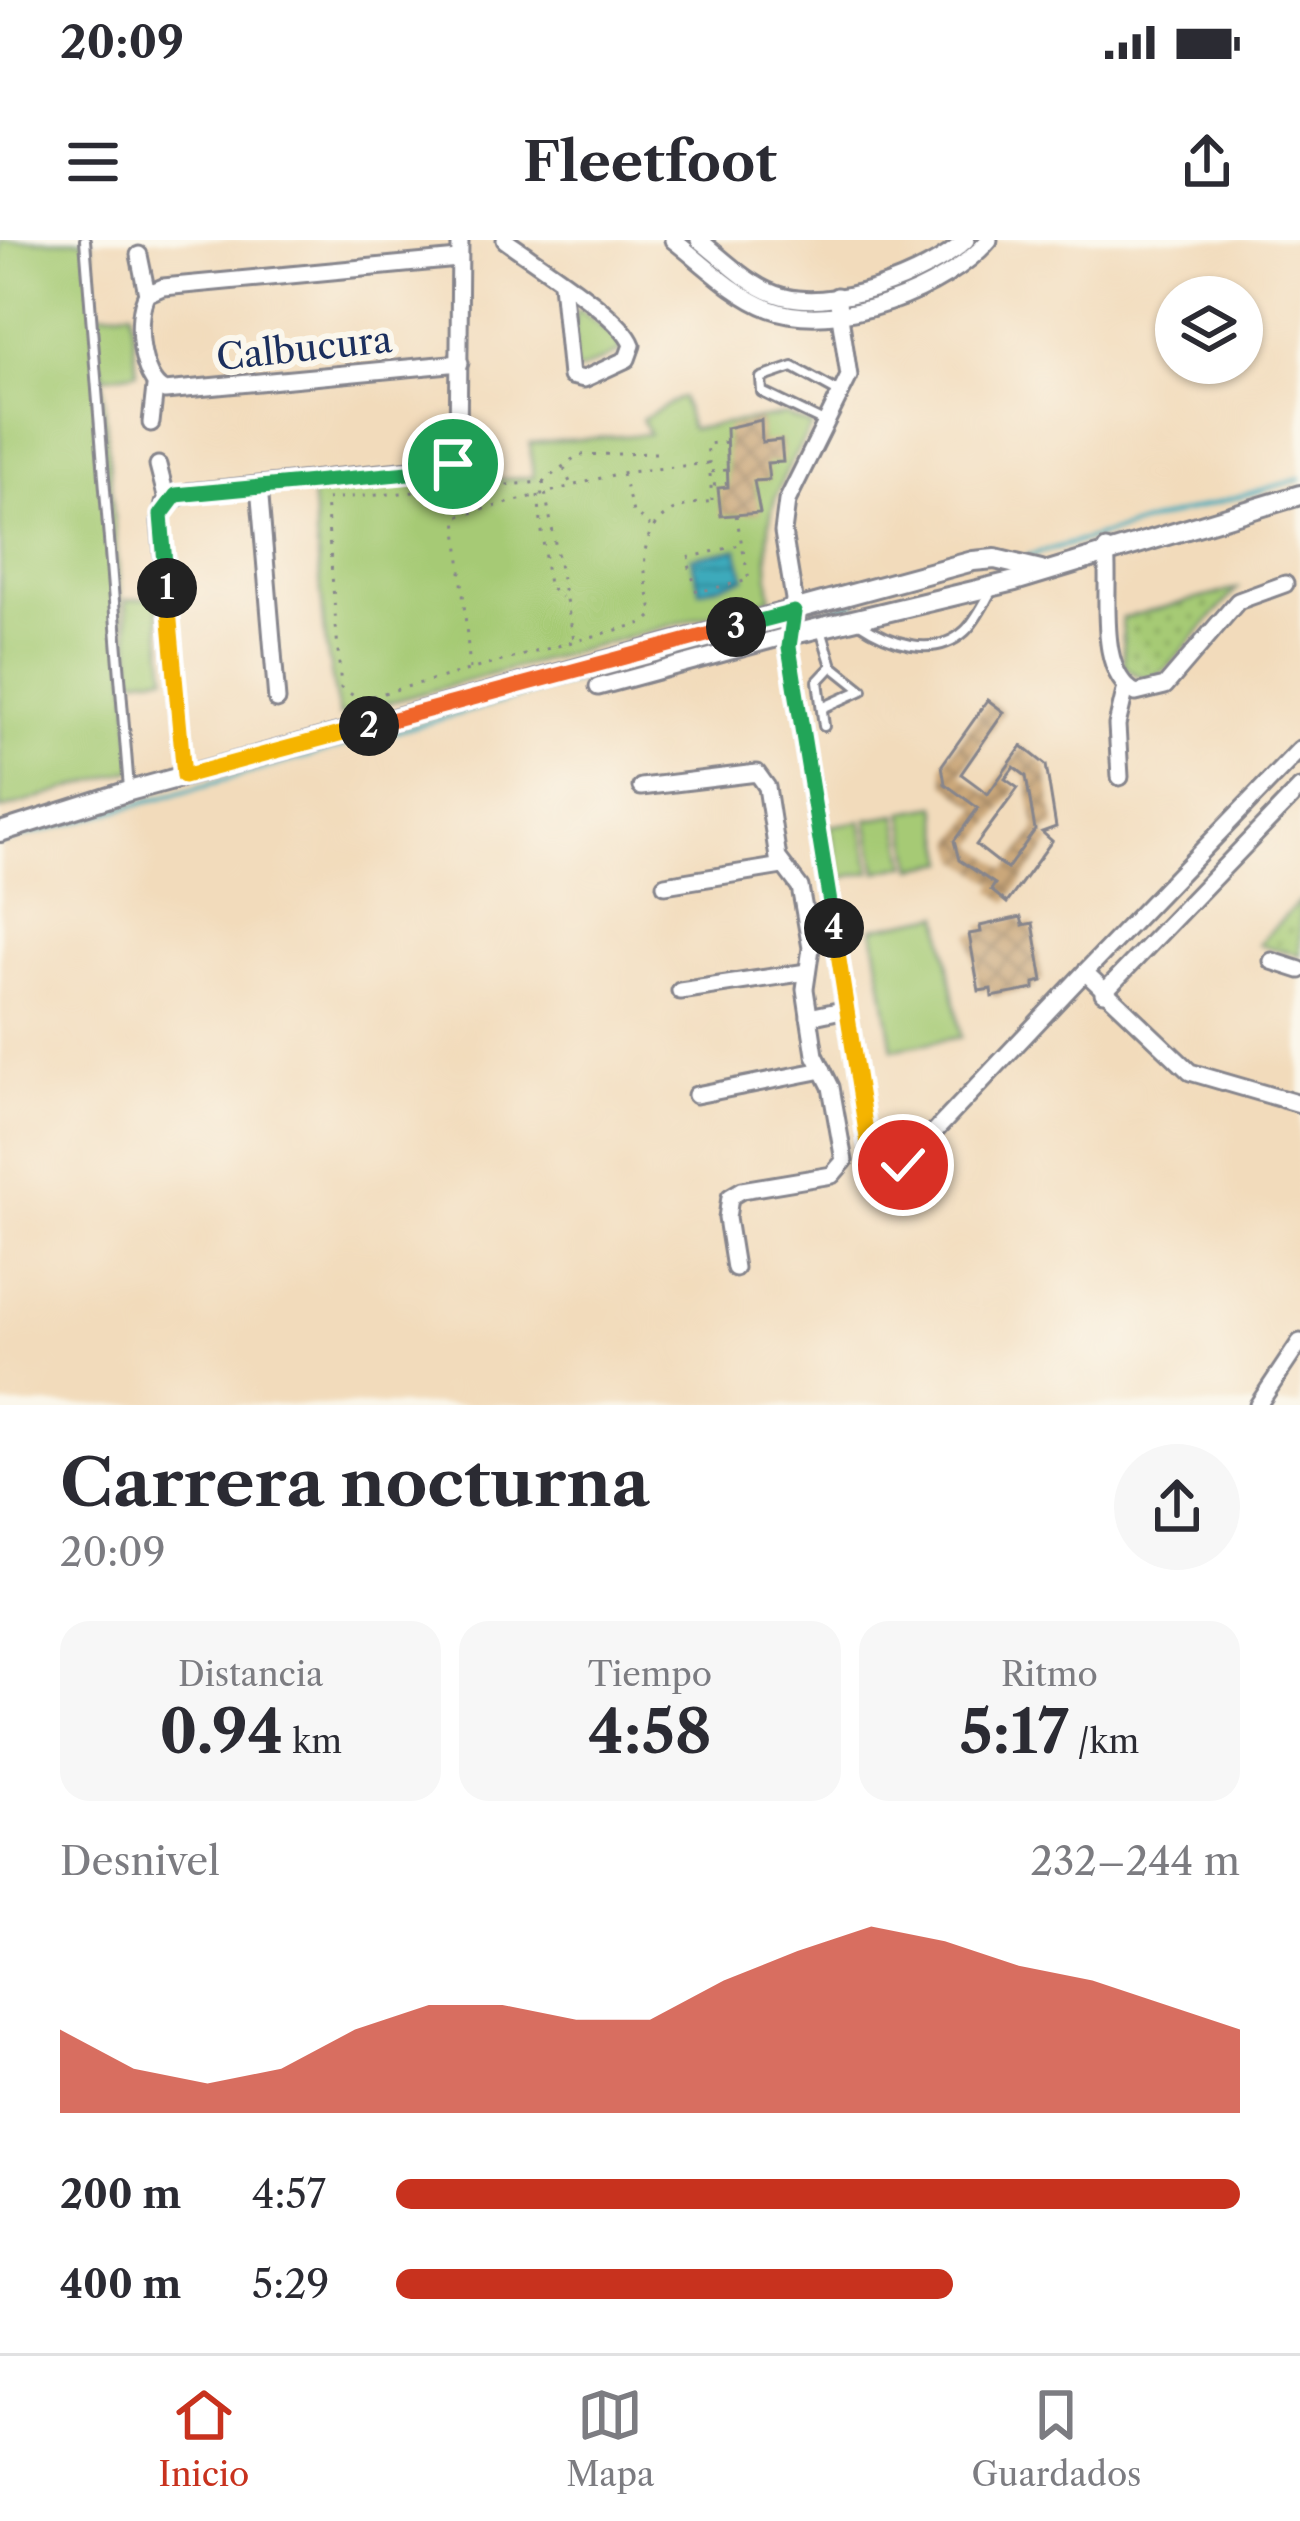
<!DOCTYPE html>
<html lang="es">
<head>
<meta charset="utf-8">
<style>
	body { margin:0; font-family:"Libre Caslon Text",serif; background:#f7f7f7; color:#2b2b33; height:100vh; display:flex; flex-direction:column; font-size:45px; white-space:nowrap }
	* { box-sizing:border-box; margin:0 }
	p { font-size:39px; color:#7c7c81 }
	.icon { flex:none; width:66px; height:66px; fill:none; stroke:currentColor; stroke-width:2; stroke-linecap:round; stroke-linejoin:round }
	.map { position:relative; height:1165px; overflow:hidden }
	.side { display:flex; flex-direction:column; background:#fff; flex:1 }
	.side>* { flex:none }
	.buttons { position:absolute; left:1155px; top:36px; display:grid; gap:24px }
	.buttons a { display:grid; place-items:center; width:108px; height:108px; border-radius:50%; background:#fff; box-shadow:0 3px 9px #0004; font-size:60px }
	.pin { position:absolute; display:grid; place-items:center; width:102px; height:102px; color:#fff; margin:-51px; border:6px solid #fff; border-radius:50%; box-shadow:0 3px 12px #0007 }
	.km { position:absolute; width:60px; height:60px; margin:-30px; border-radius:50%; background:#222; color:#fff; font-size:33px; line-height:60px; text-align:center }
	.round { display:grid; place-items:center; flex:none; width:126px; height:126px; border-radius:63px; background:#f7f7f7 }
	.head { display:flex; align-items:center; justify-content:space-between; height:204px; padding:0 60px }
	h1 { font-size:66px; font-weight:800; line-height:90px }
	.stats { display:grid; grid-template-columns:repeat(3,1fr); gap:18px; height:204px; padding:12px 60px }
	.stats div { display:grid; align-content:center; border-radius:30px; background:#f7f7f7; text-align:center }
	.stats b { font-size:60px; font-weight:800 }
	.stats small { font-size:33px; font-weight:400 }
	.stats p { font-size:33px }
	.chart { height:336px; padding:24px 60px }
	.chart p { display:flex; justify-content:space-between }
	.chart svg { width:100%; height:216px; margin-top:12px; fill:#c8321e; opacity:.7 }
	ul { padding:0 60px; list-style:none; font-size:39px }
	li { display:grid; grid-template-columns:192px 144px 1fr; align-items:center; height:90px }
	li i { height:30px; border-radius:15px; background:#c8321e }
	.status { display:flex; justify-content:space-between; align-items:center; height:84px; padding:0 60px; background:#fff; direction:ltr }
	.status svg { height:33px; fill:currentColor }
	header { display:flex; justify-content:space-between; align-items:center; height:156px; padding:0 60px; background:#fff; font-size:54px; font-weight:800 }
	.tab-bar { display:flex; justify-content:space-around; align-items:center; height:168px; border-top:3px solid #e1e1e2; background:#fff; font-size:33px; color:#7c7c81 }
	.tab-bar a { display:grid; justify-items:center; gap:6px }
	.tab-bar .active { color:#c8321e }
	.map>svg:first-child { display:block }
	.grass { fill:url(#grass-dots); stroke:#607c69; stroke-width:3 }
	.green { fill:#a6ca74; stroke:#607c69; stroke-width:3 }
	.water { fill:url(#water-rules); stroke:#2c6c8c; stroke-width:3 }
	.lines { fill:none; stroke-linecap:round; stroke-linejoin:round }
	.stream { stroke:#3caabb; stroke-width:4.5 }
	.building { fill:url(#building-cross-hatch); fill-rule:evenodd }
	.service-casing { stroke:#86858c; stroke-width:14 }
	.minor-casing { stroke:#86858c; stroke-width:21 }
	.tertiary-casing { stroke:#86858c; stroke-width:24 }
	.path { stroke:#86858c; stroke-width:3; stroke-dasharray:3 9; stroke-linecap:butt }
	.service { stroke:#fff; stroke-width:8 }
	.minor { stroke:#fff; stroke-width:15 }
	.tertiary { stroke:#fff; stroke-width:18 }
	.split-1-casing { stroke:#fff; stroke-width:24 }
	.split-2-casing { stroke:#fff; stroke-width:24 }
	.split-3-casing { stroke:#fff; stroke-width:24 }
	.split-4-casing { stroke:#fff; stroke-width:24 }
	.split-5-casing { stroke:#fff; stroke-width:24 }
	.split-1 { stroke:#22a559; stroke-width:15 }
	.split-2 { stroke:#f5b400; stroke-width:15 }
	.split-3 { stroke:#f0652b; stroke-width:15 }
	.split-4 { stroke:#22a559; stroke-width:15 }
	.split-5 { stroke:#f5b400; stroke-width:15 }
	.labels { text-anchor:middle; stroke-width:12; stroke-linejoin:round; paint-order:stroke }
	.street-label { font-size:36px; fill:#1b2f5e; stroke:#fbf7ec }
</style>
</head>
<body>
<div class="status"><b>20:09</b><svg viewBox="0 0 49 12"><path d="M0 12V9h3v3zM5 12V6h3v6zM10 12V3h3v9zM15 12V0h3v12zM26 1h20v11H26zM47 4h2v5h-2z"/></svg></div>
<header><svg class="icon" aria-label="menu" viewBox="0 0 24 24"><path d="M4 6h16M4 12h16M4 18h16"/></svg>Fleetfoot<svg class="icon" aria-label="share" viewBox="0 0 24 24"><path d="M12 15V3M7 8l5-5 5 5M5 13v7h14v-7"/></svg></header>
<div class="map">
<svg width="1300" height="1165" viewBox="0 0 1300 1165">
	<defs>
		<pattern id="grass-dots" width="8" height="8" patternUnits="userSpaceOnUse" patternTransform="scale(3)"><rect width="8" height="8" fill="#a6ca74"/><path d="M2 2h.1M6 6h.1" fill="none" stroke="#86a462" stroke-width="1.8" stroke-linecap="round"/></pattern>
		<pattern id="water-rules" width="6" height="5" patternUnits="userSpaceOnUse" patternTransform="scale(3)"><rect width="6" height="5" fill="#3caabb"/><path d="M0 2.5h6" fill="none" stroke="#328b9b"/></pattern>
		<pattern id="building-cross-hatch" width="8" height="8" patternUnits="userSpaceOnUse" patternTransform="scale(3)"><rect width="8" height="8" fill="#caa77a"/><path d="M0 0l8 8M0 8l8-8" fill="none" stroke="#a38867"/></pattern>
	</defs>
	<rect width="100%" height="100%" fill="#fbf7ec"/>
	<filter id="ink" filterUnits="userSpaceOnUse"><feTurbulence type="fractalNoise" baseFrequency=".00833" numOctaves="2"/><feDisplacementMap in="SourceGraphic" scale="24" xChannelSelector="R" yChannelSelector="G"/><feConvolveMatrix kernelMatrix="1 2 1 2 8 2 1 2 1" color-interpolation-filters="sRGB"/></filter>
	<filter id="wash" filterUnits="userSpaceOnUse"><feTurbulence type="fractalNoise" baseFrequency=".004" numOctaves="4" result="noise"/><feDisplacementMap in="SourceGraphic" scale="48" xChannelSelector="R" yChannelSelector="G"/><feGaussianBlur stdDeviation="2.7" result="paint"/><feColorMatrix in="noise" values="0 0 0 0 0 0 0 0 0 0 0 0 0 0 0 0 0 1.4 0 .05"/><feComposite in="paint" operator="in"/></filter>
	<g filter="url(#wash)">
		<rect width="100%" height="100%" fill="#f2dbbb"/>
		<g class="grass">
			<path d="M1237 349 1166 429C1148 440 1140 440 1124 426L1122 378Z"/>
			<polygon points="1300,661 1300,715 1257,704 1258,704"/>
		</g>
		<g class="green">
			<polygon points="0,0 91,0 97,73 131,70 137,132 104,137 101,124 135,529 0,570"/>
			<polygon points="580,70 621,103 621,111 579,131 574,127 575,72"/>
			<path d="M682 157 691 189 785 175 812 186C771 253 762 279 771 358L339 476 326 406 312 252 533 237 530 203 649 194 642 179Z"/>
			<polygon points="157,357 166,435 133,439 126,360"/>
			<polygon points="937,566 948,622 914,628 903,572"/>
			<polygon points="897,575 907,625 877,632 867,580"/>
			<polygon points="861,581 871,632 841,638 830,586"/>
			<polygon points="940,675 961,797 893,809 873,688"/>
		</g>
		<polygon class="water" points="737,309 745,338 700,351 691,318"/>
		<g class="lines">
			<g class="stream">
				<polyline points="1027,316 1300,239"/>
				<polyline points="814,374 855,363"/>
				<polyline points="0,603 774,385"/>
			</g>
		</g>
		<g id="blocks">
			<g class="building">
				<polygon points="761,180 762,202 781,200 783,222 767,223 769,240 754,241 760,273 721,276 718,248 728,247 726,188"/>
				<path d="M988 460 1004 472 961 534 988 554 1022 506 1046 525 1056 587 1042 592 1052 601 1007 663 991 650 995 644 959 620 954 601 978 568 945 544 942 525ZM1014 527 1026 536 1035 590 1007 629 976 605 1018 548 1005 539Z"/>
				<polygon points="1021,677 1023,685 1033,683 1043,741 1034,743 1034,749 992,757 991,749 979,751 969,694 981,692 980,686"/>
			</g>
		</g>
	</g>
	<g filter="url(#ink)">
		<use href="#blocks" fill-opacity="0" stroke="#86858c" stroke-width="3"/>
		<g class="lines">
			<g class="service-casing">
				<g id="service">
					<polyline points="85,0 129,549"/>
					<polyline points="826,183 762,152 761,138 793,127 842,154"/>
					<path d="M858 382C888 402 933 420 965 391 976 381 984 363 992 350"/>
					<polyline points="821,390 832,426 818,441 824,486"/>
					<polyline points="822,468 862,450 832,426"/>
				</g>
			</g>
			<g class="minor-casing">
				<g id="minor">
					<path d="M505 0C533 21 622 76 632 105L627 119 584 139 571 136 562 43"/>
					<path d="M673 0C703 23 735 56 770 69 836 94 946 50 989 0"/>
					<path d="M699 0C722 18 747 44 775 54 828 74 927 37 966 0"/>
					<polyline points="139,15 147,54"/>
					<path d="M458 19 163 47 147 54C134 76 140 141 165 151L460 123"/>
					<polyline points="837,56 849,136 787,261 783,292 794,359 789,407 870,917 877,930 890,933 903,925 1085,732"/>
					<polyline points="151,183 155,147"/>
					<polyline points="158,225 167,260"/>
					<polyline points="259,246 277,460"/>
					<path d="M1106 309C1111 350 1095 432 1136 453L1165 446 1238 361 1285 344"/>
					<polyline points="598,447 790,395"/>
					<polyline points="1300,509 1085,732 1190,832 1300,864"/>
					<polyline points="184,536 160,282 164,264 189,252 451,226 458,211 460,0"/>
					<polyline points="1120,537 1117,485 1126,447"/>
					<polyline points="641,547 757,533 767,547 778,618 800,647 811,708 805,749 815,815 831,847 844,921 832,935 742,950 730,957 727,978 735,1028"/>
					<polyline points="665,645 782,626"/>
					<polyline points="1272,721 1300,730"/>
					<polyline points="680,751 807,732"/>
					<polyline points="1103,753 1300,548"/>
					<polyline points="809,777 847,769"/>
					<polyline points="696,855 823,830"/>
					<polyline points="1258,1165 1300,1102"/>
				</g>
			</g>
			<g class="tertiary-casing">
				<g id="tertiary">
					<polyline points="790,395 1015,341 1300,255"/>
					<polyline points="0,592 129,551 973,321 995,319 1041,330"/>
				</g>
			</g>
			<g class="path">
				<path d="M656 213 578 215 543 242 326 259 341 448 359 459 369 457 646 382 653 375C636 309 639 264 719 261"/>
				<polyline points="564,228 571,245"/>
				<polyline points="726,230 710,232 707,204 727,202"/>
				<polyline points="622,234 633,272 650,286"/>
				<polyline points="710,234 712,260"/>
				<polyline points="543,242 574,400"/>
				<polyline points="713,245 728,243"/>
				<polyline points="538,255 548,346 561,357"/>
				<polyline points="736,275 749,340 697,352 687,318 740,305"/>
				<polyline points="470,429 456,277 620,233 709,223"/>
			</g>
			<use href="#service" class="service"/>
			<use href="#minor" class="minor"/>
			<use href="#tertiary" class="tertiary"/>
		</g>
	</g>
	<g class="lines" filter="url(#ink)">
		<g class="split-1-casing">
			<polyline id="split-1" points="167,348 161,275 176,255 440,230 453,224"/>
		</g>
		<g class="split-2-casing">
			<polyline id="split-2" points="167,348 184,536 369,486"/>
		</g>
		<g class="split-3-casing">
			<polyline id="split-3" points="369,486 736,387"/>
		</g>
		<g class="split-4-casing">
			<polyline id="split-4" points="736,387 794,372 789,407 834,688"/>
		</g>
		<g class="split-5-casing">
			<polyline id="split-5" points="834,688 870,917 883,933 903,925"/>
		</g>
		<use href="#split-1" class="split-1"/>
		<use href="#split-2" class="split-2"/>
		<use href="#split-3" class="split-3"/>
		<use href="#split-4" class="split-4"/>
		<use href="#split-5" class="split-5"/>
	</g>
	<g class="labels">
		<g class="street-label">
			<text transform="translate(304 108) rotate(-6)" y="13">Calbucura</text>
		</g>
	</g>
</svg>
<div class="buttons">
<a><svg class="icon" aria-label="layers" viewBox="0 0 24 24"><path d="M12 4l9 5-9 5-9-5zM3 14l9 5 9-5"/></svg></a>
</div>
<div class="pin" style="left:453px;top:224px;background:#1e9e55"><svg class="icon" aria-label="arrive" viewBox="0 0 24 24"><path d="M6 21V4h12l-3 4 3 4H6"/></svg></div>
<div class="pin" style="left:903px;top:925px;background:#d93025"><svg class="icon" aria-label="check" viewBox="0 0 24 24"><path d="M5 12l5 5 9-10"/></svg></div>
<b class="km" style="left:167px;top:348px">1</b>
<b class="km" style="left:369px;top:486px">2</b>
<b class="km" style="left:736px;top:387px">3</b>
<b class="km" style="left:834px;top:688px">4</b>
</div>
<section class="side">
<div class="head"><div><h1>Carrera nocturna</h1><p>20:09</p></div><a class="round"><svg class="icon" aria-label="share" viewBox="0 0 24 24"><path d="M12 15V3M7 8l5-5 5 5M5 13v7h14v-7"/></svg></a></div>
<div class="stats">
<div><p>Distancia</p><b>0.94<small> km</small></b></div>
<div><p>Tiempo</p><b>4:58</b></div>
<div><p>Ritmo</p><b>5:17<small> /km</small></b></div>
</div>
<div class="chart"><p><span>Desnivel</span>232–244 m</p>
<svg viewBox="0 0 160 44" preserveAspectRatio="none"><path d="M0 44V27L10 35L20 38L30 35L40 27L50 22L60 22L70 25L80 25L90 17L100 11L110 6L120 9L130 14L140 17L150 22L160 27V44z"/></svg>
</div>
<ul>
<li><b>200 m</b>4:57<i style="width:100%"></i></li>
<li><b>400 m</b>5:29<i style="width:66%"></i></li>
</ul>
</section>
<nav class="tab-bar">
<a class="active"><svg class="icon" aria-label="home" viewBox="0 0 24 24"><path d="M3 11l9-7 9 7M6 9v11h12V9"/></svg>Inicio</a>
<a><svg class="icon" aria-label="map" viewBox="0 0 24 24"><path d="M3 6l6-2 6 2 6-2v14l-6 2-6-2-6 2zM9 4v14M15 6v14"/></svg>Mapa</a>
<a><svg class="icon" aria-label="saved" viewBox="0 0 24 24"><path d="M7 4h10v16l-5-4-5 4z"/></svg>Guardados</a>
</nav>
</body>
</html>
